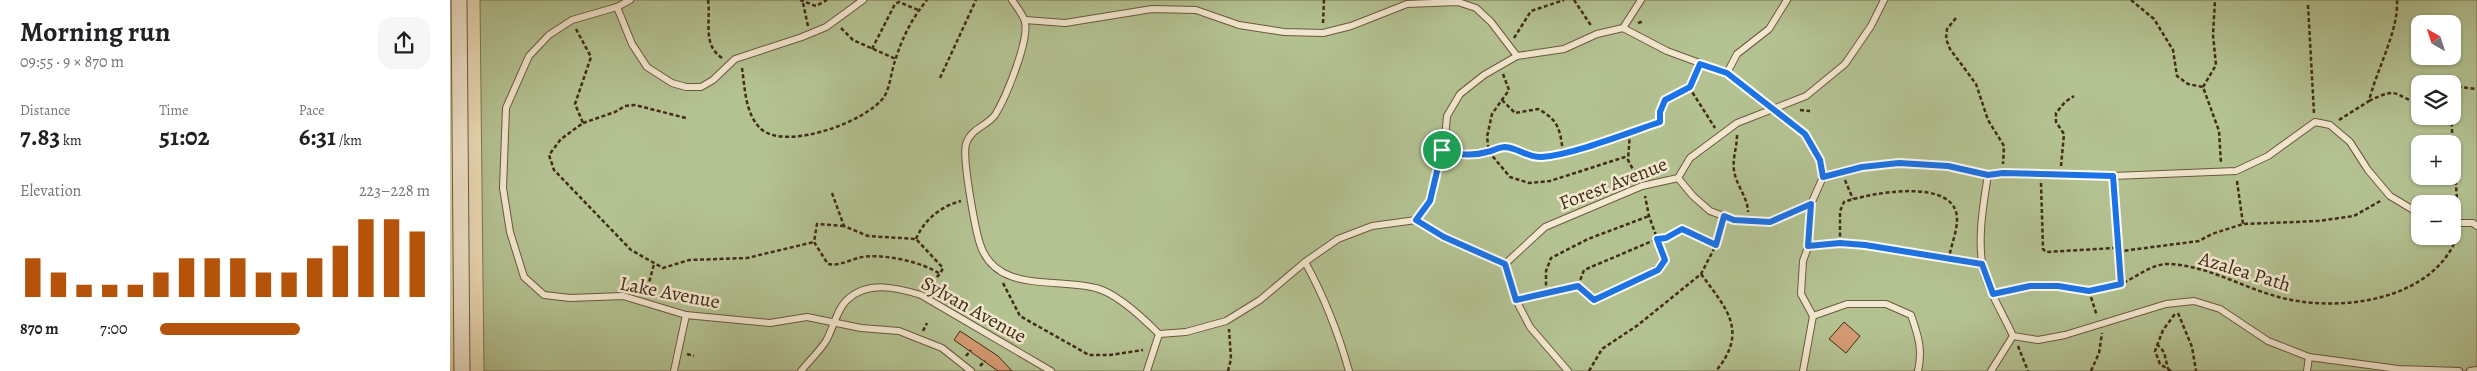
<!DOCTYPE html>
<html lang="en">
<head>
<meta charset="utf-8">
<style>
	body { margin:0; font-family:Alegreya,serif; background:#f6f6f6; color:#202124; height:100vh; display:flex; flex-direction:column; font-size:19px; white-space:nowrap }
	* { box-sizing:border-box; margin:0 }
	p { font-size:16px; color:#757577 }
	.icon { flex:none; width:28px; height:28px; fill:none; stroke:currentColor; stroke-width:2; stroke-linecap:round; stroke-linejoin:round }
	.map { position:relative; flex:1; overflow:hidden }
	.drawer { display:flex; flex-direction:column; background:#fff; width:450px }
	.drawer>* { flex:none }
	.needle { width:32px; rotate:321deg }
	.tools { position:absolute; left:1961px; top:15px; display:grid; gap:10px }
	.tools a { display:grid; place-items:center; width:50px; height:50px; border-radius:10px; background:#fff; box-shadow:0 1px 4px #0004; font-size:25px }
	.pin { position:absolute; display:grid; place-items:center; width:42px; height:42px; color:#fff; margin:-21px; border:2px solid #fff; border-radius:50%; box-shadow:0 1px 5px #0007 }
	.round { display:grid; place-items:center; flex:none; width:52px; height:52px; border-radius:15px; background:#f6f6f6 }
	.overview { display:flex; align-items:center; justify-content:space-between; height:85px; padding:0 20px }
	h1 { font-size:28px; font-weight:700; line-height:38px }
	.stats { display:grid; grid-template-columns:repeat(3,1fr); gap:8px; height:85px; padding:5px 20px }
	.stats div { display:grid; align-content:center }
	.stats b { font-size:25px; font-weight:700 }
	.stats small { font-size:14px; font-weight:400 }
	.stats p { font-size:14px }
	.chart { height:140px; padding:10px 20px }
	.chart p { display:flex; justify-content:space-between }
	.chart svg { width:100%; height:90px; margin-top:5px; stroke:#b45309; stroke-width:6 }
	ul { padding:0 20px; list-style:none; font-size:16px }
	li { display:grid; grid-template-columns:80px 60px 1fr; align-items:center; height:38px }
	li i { height:12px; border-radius:6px; background:#b45309 }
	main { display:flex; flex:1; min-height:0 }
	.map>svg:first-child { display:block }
	.green { fill:#b4c292; stroke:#7a7755; fill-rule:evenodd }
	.building { fill:#d49a73; stroke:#412c18 }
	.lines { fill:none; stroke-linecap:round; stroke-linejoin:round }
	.service-casing { stroke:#6c5840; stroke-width:8 }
	.tertiary-casing { stroke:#6c5840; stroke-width:17 }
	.path { stroke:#412c18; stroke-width:2.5; stroke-dasharray:4 2.5; stroke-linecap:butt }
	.service { stroke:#f3e8d0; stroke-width:6 }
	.tertiary { stroke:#f3e8d0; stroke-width:15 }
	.route-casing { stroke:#fff; stroke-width:10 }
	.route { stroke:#1a73e8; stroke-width:6 }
	.labels { text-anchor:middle; stroke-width:5; stroke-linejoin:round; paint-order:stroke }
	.street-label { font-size:20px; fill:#412c18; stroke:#f3e8d0 }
</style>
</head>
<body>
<main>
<section class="drawer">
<div class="overview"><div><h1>Morning run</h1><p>09:55 · 9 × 870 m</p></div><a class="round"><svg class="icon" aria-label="share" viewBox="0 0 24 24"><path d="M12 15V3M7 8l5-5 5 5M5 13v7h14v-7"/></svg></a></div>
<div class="stats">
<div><p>Distance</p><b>7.83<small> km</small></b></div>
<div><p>Time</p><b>51:02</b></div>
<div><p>Pace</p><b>6:31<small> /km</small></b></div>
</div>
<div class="chart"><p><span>Elevation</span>223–228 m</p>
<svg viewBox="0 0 160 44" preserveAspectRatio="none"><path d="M5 44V25M15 44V32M25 44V38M35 44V38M45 44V38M55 44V32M65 44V25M75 44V25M85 44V25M95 44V32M105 44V32M115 44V25M125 44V19M135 44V6M145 44V6M155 44V12"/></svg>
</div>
<ul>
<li><b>870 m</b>7:00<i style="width:52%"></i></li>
</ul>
</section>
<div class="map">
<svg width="2027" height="371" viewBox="0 0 2027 371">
	<rect width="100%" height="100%" fill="#eddcb7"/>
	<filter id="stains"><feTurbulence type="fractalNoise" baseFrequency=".004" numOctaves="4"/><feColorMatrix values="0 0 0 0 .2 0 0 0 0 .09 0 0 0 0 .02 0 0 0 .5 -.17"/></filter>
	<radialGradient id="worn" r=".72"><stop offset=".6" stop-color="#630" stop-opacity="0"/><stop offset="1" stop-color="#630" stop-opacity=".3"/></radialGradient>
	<path class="green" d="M30 0H2027V371H34ZM1970 24H2002V56H1970ZM1970 84H2002V116H1970ZM1970 144H2002V176H1970ZM1970 204H2002V236H1970Z"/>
	<g class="building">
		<polygon points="1394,322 1410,336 1396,353 1379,339"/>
		<polygon points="510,331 548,356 562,371 548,371 504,340"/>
	</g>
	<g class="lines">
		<g class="service-casing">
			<g id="service">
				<polyline points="180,0 167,7 122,20 99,35 79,56 56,108 53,188 60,232 74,277 94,295 120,298 173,296 236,315 320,323 357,317 411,328 449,331 492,348 521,371"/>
				<path d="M562 0C566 6 571 12 574 19 582 36 555 99 545 115 536 127 521 128 516 144 512 158 525 228 530 244 546 294 606 277 646 288 666 293 694 319 709 334L736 332 776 321 810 300 855 262 888 239 922 226 966 220 994 237 1055 264 1066 300 1080 327 1118 371"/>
				<polyline points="167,7 182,44 197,67 222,83 236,87 251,87 263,80 285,59 352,37 376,27 413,0"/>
				<polyline points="575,20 615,23 702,9 746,10 789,25 834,32 873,33 901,26 957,4 1008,2 1026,8 1041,22 1067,56"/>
				<polyline points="1173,28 1191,0"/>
				<polyline points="1277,73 1355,134 1370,160 1373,177"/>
				<path d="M1538 175C1533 205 1526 247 1535 276 1542 297 1554 316 1563 336L1588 340 1615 335 1716 304 1744 301 1770 309 1818 341 1859 357 1948 369 2009 371"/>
				<polyline points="1228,178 1243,196 1260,211 1284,220 1320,222 1361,204 1373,177 1412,167 1449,163 1498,166 1538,175 1553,173 1663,176 1786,171 1818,156 1865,122 1880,125 1900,142 1918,170 1940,196 1970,214"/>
				<polyline points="1361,204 1358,247 1353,261 1351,294 1363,316"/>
				<polyline points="966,220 980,201 995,138 997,116 1010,94 1034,75 1067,56 1114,49 1147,34 1173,28 1217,51 1277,73 1287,54 1319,29 1337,0"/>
				<polyline points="2002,223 2023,223 2027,226"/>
				<path d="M855 262C875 298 888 332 899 371"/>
				<polyline points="1055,264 1095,227 1192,186 1228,178 1240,158 1287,123 1356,96 1395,64 1421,26 1434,0"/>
				<polyline points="224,371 236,315"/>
				<path d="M351 371C359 361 369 352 376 341 383 329 387 309 397 300 418 280 448 288 471 295L601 371"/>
				<polyline points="697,371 709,334"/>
				<path d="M1353 371 1363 316 1397 304H1436L1461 315C1468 335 1473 350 1468 371"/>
				<polyline points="1541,371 1563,336"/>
				<polyline points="1857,371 1859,357"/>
				<polyline points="2020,371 2027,370"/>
			</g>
		</g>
		<g class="tertiary-casing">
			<polyline id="tertiary" points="9,0 12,371"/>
		</g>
		<g class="path">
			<path d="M258 0C261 20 252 45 272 58"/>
			<polyline points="350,0 366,6 377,0"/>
			<polyline points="1124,0 1142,27"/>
			<polyline points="1681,0 1704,19 1723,50 1727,76 1738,84 1753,87 1769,131 1771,163"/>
			<polyline points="353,3 358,26"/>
			<polyline points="1858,5 1864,113"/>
			<polyline points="1506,18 1497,29 1496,39 1500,49 1526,84 1538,120 1554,146 1553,164"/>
			<polyline points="873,23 874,0"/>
			<polyline points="1188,23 1194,21"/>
			<polyline points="391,28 403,40 446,59"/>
			<polyline points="126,29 141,57 125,104 133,123 111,139 99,155 104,170 181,250 213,268 239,260 297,258 364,242"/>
			<polyline points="1064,38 1081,11 1114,0"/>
			<polyline points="422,49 445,4 449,2 468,10"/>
			<path d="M292 68C295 88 295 114 311 129 336 151 416 122 434 97 440 88 441 72 445 61 452 38 462 18 477 0"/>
			<polyline points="1053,74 1059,90 1042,114 1037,137 1039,152 1060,177 1079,183 1100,181 1178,156"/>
			<polyline points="490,78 526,0"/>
			<polyline points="1239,87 1265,128"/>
			<polyline points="1239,87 1246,72"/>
			<polyline points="1753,87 1766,65 1763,35 1765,0"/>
			<polyline points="2002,91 2010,87 2027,89"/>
			<path d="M1052 100 1065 113 1088 109C1109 120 1110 130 1113 152"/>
			<path d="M1919 101C1951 85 1943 97 1970 103"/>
			<polyline points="1350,110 1360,111"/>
			<polyline points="2001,116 2008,213"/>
			<path d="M1889 120 1919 101C1926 71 1949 30 1947 0"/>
			<polyline points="133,123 165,112 175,106 185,105 236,118"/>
			<polyline points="1180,133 1178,160 1187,177"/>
			<path d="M1287 135C1287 149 1281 161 1285 175 1288 187 1298 199 1298 212"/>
			<path d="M1001 152C1014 155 1025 156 1039 152 1043 151 1048 147 1053 147 1068 146 1075 159 1093 157 1132 152 1173 135 1210 122 1210 101 1222 95 1239 87"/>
			<polyline points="1611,166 1614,134 1606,122 1606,113 1615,102 1624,96"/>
			<polyline points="1395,180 1403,199"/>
			<polyline points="1787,181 1793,224"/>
			<polyline points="1591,183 1593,249 1596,252 1664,248 1672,251 1749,241 1762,234 1793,224 1868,221 1904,216 1932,200"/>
			<polyline points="1664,186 1671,284"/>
			<polyline points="382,193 394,226 418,236 466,239 493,268 490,274 476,287"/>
			<path d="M394 226 367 224 364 242 378 264C388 266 398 261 408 258 429 252 473 262 490 274"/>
			<path d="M466 239C474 220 491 206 511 201"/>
			<path d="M1390 243V211L1394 202C1419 193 1508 176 1507 220 1507 231 1501 246 1499 258"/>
			<path d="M1367 245C1418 239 1472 253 1523 262"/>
			<path d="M1251 274C1276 308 1299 331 1266 371"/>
			<polyline points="553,283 570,316 639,355 660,355 693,350"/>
			<polyline points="1128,286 1144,300 1208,270 1215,260 1199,216 1195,196"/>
			<polyline points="1128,286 1134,270 1207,239 1216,238 1232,229 1266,245"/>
			<polyline points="1639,291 1647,316"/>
			<polyline points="1096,292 1096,271 1101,258 1138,239 1199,216"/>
			<path d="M1552 292C1570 289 1589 284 1608 286 1632 288 1648 294 1671 284 1687 277 1702 263 1720 264 1757 266 1790 286 1825 296 1886 314 1985 302 2008 234"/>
			<polyline points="196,294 204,264"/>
			<polyline points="1076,298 1128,286"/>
			<polyline points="1728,313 1742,347 1746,371"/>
			<polyline points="473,331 477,323"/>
			<polyline points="1707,344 1714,352 1718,369"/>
			<polyline points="1568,346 1578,371"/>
			<polyline points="237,354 244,356"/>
			<polyline points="516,356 521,350"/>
			<polyline points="530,366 535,361"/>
			<polyline points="778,371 781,359 779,329"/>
			<polyline points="1139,371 1152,349 1188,325 1251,274 1266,245 1272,225"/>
			<polyline points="1641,371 1649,353 1652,333"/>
			<polyline points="1721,371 1710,364 1705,351 1713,330 1725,314"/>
		</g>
		<use href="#service" class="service"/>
		<use href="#tertiary" class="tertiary"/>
	</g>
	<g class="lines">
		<g class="route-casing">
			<path id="route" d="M1250 64 1277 73 1355 134 1370 160 1373 177 1412 167 1449 163 1498 166 1538 175 1553 173 1663 176 1671 284 1639 291 1608 286H1580L1543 294 1532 264 1415 245 1390 243 1358 246 1361 204 1320 222 1284 220 1274 216 1266 245 1232 229 1216 238 1207 239 1215 260 1208 270 1144 300 1128 286 1066 300 1055 264 994 237 966 220 980 201 992 150C1008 154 1020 157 1037 152 1043 151 1049 147 1055 147 1069 148 1077 158 1092 157 1125 154 1177 133 1210 122V112L1215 100 1240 87Z"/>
		</g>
		<use href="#route" class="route"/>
	</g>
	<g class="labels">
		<g class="street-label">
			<text transform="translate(1163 183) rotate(-21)" y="7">Forest Avenue</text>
			<text transform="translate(1795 271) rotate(17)" y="7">Azalea Path</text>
			<text transform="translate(220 292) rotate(11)" y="7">Lake Avenue</text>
			<text transform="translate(524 309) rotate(29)" y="7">Sylvan Avenue</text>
		</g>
	</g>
	<rect width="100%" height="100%" filter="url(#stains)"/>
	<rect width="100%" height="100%" fill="url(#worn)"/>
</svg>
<div class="tools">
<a><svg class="needle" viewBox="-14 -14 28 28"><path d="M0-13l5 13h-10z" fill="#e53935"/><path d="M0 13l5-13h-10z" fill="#757577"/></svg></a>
<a><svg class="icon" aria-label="layers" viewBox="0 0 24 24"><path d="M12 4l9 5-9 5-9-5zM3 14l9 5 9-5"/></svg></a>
<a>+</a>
<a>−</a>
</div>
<div class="pin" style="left:992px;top:150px;background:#1e9e55"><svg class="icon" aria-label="arrive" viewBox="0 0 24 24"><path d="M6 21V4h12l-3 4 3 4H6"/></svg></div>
</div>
</main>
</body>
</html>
